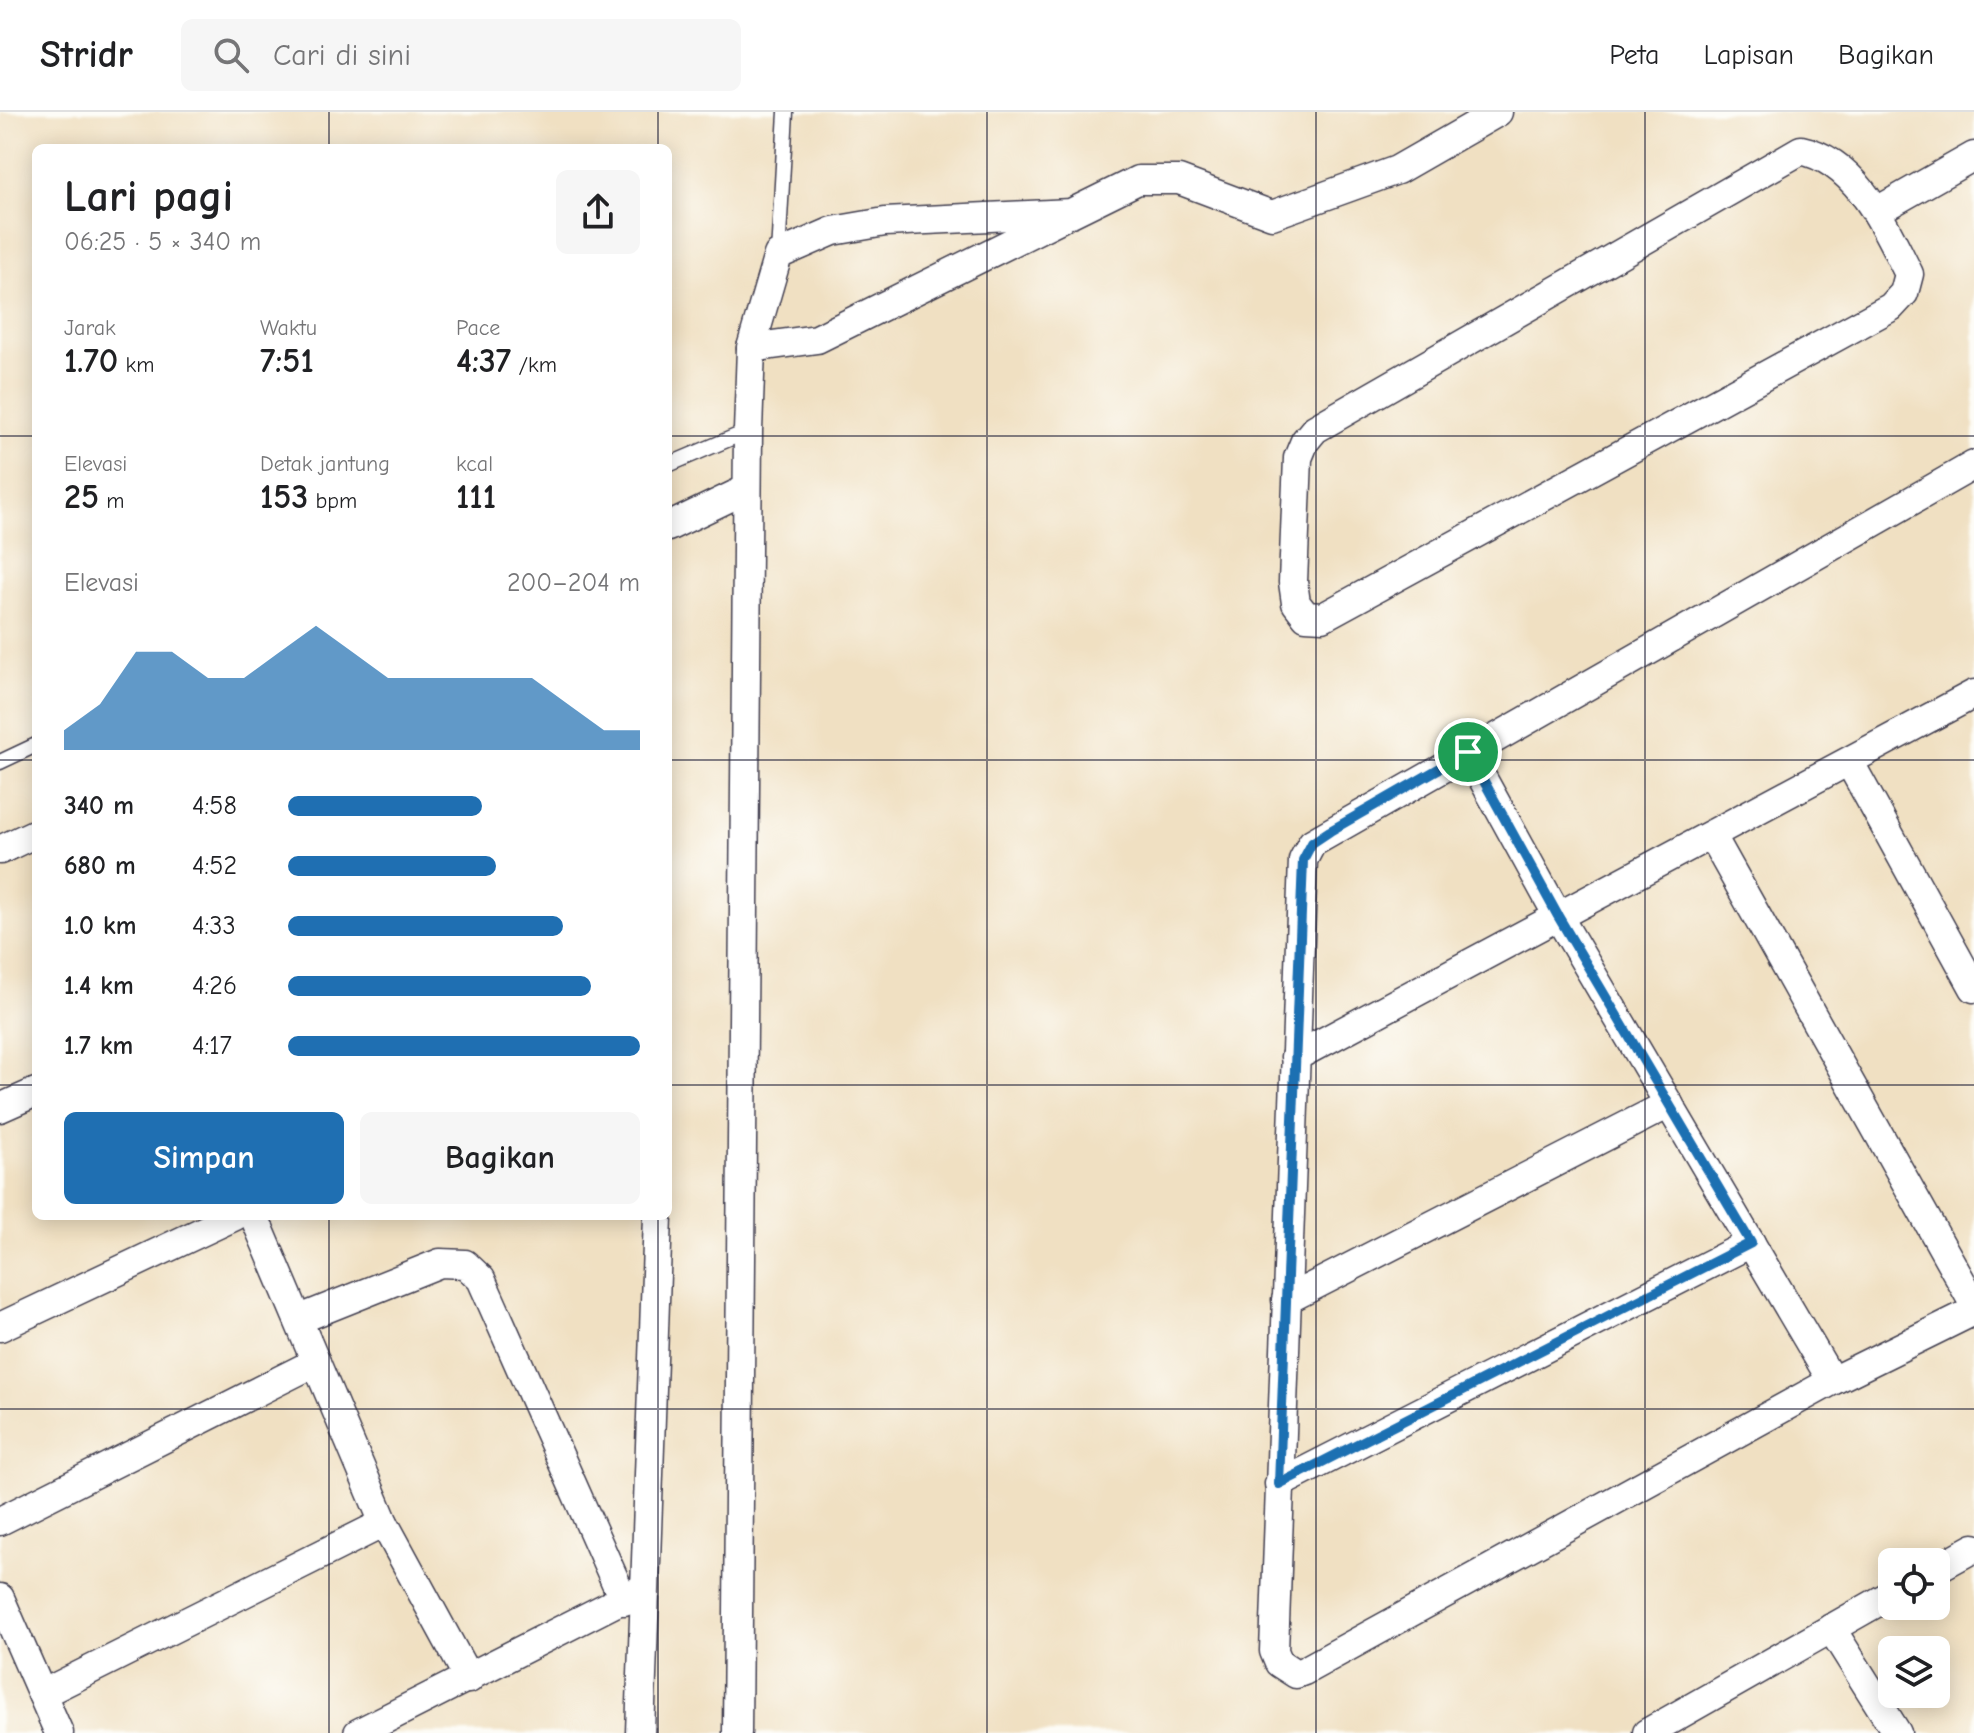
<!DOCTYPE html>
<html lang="id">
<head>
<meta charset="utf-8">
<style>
	body { margin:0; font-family:"Comic Neue",sans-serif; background:#f6f6f6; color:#202124; height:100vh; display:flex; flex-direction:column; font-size:30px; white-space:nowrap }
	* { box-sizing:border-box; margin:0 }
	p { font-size:26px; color:#757577 }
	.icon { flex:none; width:44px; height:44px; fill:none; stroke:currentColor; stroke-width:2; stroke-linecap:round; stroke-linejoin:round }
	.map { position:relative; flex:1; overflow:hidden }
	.drawer { position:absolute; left:32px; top:32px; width:640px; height:1076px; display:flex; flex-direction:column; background:#fff; border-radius:12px; box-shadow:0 4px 20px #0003 }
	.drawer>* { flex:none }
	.controls { position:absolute; left:1878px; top:1436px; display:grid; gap:16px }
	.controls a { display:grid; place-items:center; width:72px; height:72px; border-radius:12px; background:#fff; box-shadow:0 4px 20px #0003; font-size:40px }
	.pin { position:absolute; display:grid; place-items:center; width:68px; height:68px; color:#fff; margin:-34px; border:4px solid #fff; border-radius:50%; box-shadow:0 2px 8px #0007 }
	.round { display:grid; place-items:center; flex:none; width:84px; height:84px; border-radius:12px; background:#f6f6f6 }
	.summary { display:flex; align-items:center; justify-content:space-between; height:136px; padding:0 32px }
	h1 { font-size:44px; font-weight:700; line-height:60px }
	.stats { display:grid; grid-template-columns:repeat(3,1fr); gap:12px; height:136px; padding:8px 32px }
	.stats div { display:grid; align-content:center }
	.stats b { font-size:34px; font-weight:700 }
	.stats small { font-size:22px; font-weight:400 }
	.stats p { font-size:22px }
	.chart { height:224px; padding:16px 32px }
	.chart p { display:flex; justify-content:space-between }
	.chart svg { width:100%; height:144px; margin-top:8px; fill:#1f6fb2; opacity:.7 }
	.cta { display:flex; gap:16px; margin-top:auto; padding:16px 32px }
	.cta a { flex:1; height:92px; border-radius:12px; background:#1f6fb2; color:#fff; font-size:32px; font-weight:700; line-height:92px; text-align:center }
	.cta a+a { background:#f6f6f6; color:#202124 }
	ul { padding:0 32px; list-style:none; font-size:26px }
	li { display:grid; grid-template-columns:128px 96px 1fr; align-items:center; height:60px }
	li i { height:20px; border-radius:10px; background:#1f6fb2 }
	header { display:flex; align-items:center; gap:48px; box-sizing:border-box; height:112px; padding:0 40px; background:#fff; border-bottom:2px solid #e0e0e0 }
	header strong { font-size:38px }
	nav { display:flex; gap:44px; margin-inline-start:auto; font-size:28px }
	.search { width:560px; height:72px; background:#f6f6f6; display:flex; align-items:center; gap:20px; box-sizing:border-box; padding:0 28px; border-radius:12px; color:#757577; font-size:30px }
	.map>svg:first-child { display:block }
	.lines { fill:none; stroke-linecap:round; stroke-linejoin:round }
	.lane-casing { stroke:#413e4f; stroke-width:17 }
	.street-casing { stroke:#413e4f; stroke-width:31 }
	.lane { stroke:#fff; stroke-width:14 }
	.street { stroke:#fff; stroke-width:28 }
	.route-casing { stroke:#fff; stroke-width:16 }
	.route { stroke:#1f6fb2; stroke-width:10 }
	.grid { fill:none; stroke:#22223b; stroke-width:2; stroke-opacity:0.55 }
</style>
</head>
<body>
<header>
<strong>Stridr</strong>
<div class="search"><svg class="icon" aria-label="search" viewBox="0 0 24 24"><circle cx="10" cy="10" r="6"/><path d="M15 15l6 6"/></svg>Cari di sini</div>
<nav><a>Peta</a><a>Lapisan</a><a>Bagikan</a></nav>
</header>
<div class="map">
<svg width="1974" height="1621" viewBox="0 0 1974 1621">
	<rect width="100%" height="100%" fill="#fdfcf7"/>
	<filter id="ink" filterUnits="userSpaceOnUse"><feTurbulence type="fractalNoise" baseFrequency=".0125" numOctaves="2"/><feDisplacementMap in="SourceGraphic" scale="16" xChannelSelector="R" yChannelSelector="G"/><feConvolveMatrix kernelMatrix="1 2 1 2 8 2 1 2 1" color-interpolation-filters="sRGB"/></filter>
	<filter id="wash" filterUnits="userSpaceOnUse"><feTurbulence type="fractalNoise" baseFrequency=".006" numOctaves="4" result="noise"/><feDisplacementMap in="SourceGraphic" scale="32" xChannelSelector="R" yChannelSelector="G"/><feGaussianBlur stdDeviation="1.8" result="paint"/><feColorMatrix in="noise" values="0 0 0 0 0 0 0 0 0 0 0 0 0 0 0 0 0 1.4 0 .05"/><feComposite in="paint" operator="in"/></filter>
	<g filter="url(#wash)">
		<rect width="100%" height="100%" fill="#f0e0c2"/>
	</g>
	<g filter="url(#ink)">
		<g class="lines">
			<g class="lane-casing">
				<g id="lane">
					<polyline points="778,143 786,0"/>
					<polyline points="668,353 748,319"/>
					<polyline points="0,650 36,633"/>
				</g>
			</g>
			<g class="street-casing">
				<g id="street">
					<path d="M1801 38C1858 50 1885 115 1909 162L1904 181 1891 195 1323 505 1306 504 1296 491 1293 470 1298 346 1305 329 1315 317Z"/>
					<polyline points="1877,99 1974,44"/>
					<polyline points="751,236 817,227 1061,106"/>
					<polyline points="1974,353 1312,731 1303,748 1274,1539 1279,1551 1296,1562 1304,1559 1832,1269 1974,1199"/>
					<polyline points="668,415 747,377"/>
					<polyline points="1468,640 1558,804 1832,1269"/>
					<polyline points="1850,651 1974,876"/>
					<polyline points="1712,724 1974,1192"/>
					<polyline points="0,738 36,721"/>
					<polyline points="1295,945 1974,582"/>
					<polyline points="0,996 36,980"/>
					<polyline points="254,1104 384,1411 469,1567"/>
					<polyline points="1286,1188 1669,992"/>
					<polyline points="300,1207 440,1151 465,1152 481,1167 624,1489"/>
					<polyline points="0,1215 235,1104"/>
					<polyline points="1279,1372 1751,1131"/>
					<polyline points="0,1409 316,1250"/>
					<polyline points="1936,1457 1974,1436"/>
					<polyline points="0,1486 59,1621"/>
					<polyline points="1831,1516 1897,1621"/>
					<polyline points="42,1582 384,1411"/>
					<polyline points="358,1621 640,1478"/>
					<polyline points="640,1621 658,1104"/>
					<polyline points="737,1621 748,319 751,236 778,143 833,119 885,110 1071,101 1138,68 1179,68 1272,103 1397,58 1498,0"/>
					<polyline points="1647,1621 1892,1482"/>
				</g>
			</g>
			<use href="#lane" class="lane"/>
			<use href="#street" class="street"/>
		</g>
	</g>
	<g class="lines" filter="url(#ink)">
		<g class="route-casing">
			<polygon id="route" points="1468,640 1558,804 1751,1131 1279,1372 1303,748 1312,731 1330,719"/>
		</g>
		<use href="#route" class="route"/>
	</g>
	<path class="grid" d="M329 0V36M658 0V36M987 0V1621M1316 0V1621M1645 0V1621M0 324H36M668 324H1974M0 648H36M668 648H1974M0 973H36M668 973H1974M329 1104V1621M658 1104V1621M0 1297H1974"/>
</svg>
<div class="controls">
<a><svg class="icon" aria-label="locate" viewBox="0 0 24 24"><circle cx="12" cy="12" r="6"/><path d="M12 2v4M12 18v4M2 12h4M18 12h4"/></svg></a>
<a><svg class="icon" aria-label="layers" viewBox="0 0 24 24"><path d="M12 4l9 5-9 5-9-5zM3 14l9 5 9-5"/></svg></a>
</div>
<div class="pin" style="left:1468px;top:640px;background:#1e9e55"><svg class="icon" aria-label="arrive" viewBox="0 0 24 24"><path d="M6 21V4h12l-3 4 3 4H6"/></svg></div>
<section class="drawer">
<div class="summary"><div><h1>Lari pagi</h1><p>06:25 · 5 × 340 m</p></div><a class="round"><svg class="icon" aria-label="share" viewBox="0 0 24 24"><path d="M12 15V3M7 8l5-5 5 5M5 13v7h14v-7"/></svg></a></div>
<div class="stats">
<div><p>Jarak</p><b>1.70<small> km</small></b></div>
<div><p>Waktu</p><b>7:51</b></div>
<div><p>Pace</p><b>4:37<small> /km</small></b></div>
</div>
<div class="stats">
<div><p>Elevasi</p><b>25<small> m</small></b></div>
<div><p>Detak jantung</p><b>153<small> bpm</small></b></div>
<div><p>kcal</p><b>111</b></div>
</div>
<div class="chart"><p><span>Elevasi</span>200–204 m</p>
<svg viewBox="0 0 160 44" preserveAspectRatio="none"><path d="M0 44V38L10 30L20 14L30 14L40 22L50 22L60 14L70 6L80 14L90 22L100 22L110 22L120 22L130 22L140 30L150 38L160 38V44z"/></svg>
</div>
<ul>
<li><b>340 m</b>4:58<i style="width:55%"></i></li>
<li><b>680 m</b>4:52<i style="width:59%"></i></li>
<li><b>1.0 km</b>4:33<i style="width:78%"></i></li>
<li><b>1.4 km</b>4:26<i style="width:86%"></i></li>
<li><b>1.7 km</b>4:17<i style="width:100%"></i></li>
</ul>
<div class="cta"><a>Simpan</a><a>Bagikan</a></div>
</section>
</div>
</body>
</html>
